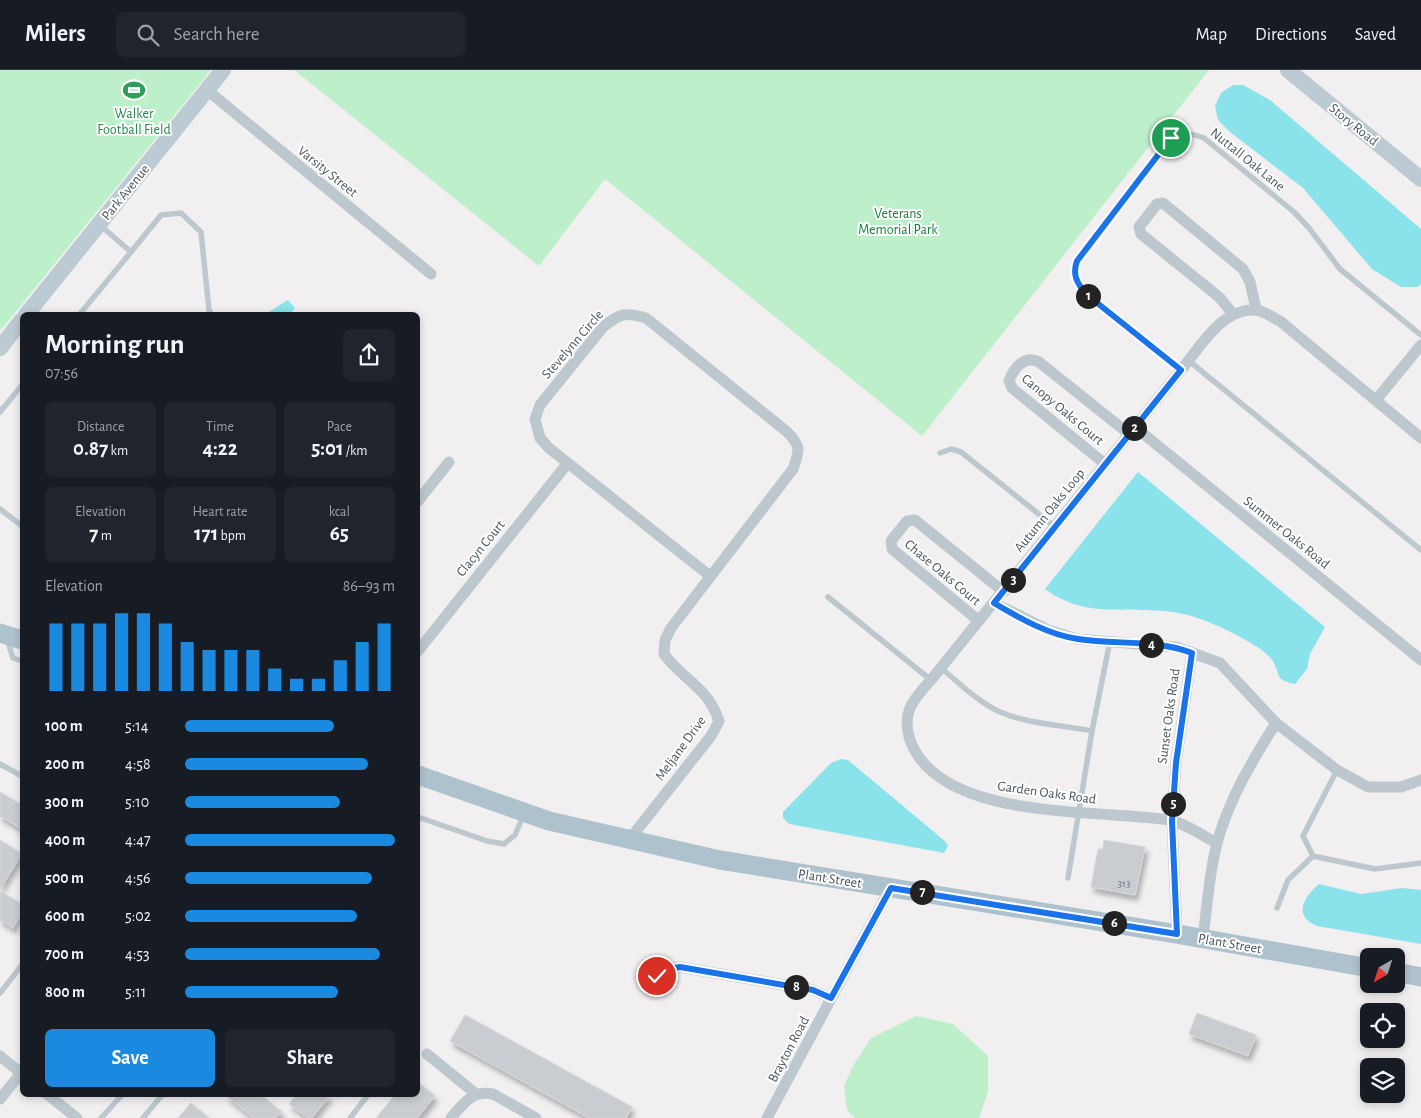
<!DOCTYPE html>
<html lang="en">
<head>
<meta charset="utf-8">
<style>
	body { margin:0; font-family:"Alegreya Sans",sans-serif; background:#20242c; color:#f1f3f6; height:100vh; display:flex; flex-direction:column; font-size:19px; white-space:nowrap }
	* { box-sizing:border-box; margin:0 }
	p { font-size:16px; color:#9ea1a6 }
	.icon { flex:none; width:28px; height:28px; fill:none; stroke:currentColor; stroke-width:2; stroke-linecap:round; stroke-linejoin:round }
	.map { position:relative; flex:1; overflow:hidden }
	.side { position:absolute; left:20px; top:242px; width:400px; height:785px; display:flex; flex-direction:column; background:#171b24; border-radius:8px; box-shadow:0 2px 8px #0003 }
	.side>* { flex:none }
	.needle { width:32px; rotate:219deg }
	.buttons { position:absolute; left:1360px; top:878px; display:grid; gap:10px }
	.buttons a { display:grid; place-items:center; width:45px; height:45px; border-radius:8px; background:#171b24; box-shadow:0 2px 8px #0003; font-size:25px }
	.pin { position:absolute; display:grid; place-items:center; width:42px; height:42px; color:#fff; margin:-21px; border:2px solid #fff; border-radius:50%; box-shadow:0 1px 5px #0007 }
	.km { position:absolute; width:25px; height:25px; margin:-12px; border-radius:50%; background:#222; color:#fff; font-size:14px; line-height:25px; text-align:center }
	.round { display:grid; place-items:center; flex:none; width:52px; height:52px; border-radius:8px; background:#20242c }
	.summary { display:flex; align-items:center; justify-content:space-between; height:85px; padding:0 25px }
	h1 { font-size:28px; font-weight:700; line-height:38px }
	.figures { display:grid; grid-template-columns:repeat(3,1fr); gap:8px; height:85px; padding:5px 25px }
	.figures div { display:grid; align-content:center; border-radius:8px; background:#20242c; text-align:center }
	.figures b { font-size:21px; font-weight:700 }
	.figures small { font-size:14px; font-weight:400 }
	.figures p { font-size:14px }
	.chart { height:140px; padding:10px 25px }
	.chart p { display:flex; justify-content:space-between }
	.chart svg { width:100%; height:90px; margin-top:5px; stroke:#1a89e0; stroke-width:6 }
	.button { display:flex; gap:10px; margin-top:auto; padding:10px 25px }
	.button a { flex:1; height:58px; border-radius:8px; background:#1a89e0; color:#fff; font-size:20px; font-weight:700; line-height:58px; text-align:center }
	.button a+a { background:#20242c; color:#f1f3f6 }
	ul { padding:0 25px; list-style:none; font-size:16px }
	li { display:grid; grid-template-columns:80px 60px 1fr; align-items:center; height:38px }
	li i { height:12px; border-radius:6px; background:#1a89e0 }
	header { display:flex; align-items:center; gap:30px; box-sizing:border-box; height:70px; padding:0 25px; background:#171b24; border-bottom:1px solid #363941 }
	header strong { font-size:24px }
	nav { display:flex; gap:28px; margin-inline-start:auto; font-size:18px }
	.search { width:350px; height:45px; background:#20242c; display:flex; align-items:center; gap:12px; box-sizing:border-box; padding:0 18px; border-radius:8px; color:#9ea1a6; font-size:19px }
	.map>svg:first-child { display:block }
	.green { fill:#bdefca }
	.water { fill:#8ae3eb }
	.building { fill:#c9cdd1; stroke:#d3d6da; filter:url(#shadow) }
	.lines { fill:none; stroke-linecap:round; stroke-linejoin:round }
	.lane { stroke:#bdc8ce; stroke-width:5.5 }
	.street { stroke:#bdc8ce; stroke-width:11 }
	.secondary { stroke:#bccad3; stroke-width:16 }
	.primary { stroke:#aec2ce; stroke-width:19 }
	.route-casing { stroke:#fff; stroke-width:10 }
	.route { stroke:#1a73e8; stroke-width:6 }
	.labels { text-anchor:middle; stroke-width:4; stroke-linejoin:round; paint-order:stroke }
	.number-label { font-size:11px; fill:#687379 }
	.leisure-label { font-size:14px; fill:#27864d; stroke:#fff }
	.street-label { font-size:14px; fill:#47555c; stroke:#fff }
	.park-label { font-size:14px; fill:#177e3e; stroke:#fff }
</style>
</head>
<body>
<header>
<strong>Milers</strong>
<div class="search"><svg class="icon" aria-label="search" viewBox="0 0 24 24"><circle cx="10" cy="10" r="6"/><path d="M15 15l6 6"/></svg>Search here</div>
<nav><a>Map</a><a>Directions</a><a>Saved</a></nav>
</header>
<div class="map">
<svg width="1421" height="1048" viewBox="0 0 1421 1048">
	<defs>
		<filter id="shadow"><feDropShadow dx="3" dy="5.5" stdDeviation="2.5" flood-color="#0004"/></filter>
	</defs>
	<rect width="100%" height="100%" fill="#f1efef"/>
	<g class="green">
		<polygon points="0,0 211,0 1,260 0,259"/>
		<polygon points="294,0 1209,0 922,366 605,109 539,196"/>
		<polygon points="916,946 953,954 988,986 988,1022 979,1048 855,1048 847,1040 844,1016 853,996 871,968"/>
	</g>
	<g class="water">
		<polygon points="1233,15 1243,15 1270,30 1421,159 1421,214 1418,217 1401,217 1372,199 1303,118 1230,62 1218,50 1215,36 1221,23"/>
		<polygon points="288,230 295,238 289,245 264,245"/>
		<path d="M1138 402 1325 557 1310 584 1307 599 1295 614C1276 610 1281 608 1274 593 1271 587 1260 578 1254 575 1235 563 1209 551 1188 545 1138 532 1090 553 1045 519Z"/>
		<polygon points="841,689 848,690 946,772 948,776 944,783 789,754 783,748 783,742 831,693"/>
		<path d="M1319 814 1361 824 1402 818 1421 820V874L1317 856C1293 846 1303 828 1319 814Z"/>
	</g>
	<g class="building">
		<polygon points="0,722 22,735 22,759 0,746"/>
		<polygon points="0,770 22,784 0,819"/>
		<polygon points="1104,770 1145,777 1135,825 1091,817 1098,779 1103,779"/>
		<polygon points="0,821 22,834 22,842 13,858 0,850"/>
		<polygon points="1197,943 1256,965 1248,986 1189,964"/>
		<polygon points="465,945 632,1037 626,1048 589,1048 450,971"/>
		<polygon points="418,1012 435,1026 417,1048 376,1048 395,1025 418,1025"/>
		<polygon points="225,1025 261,1025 282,1042 276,1048 254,1048"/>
		<polygon points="296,1025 330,1025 312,1048 308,1048 289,1034"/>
		<polygon points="191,1033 209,1048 178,1048"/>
	</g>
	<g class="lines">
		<g class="lane">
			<polyline points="100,155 131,182 161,145 181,143 201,162 209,240 212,245"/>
			<polyline points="79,245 131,182"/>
			<polyline points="1189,291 1421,480"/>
			<path d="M1181 300 1085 224C1076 213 1073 205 1077 191L1171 68C1183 62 1191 63 1204 68L1294 142 1309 158 1340 199 1421 265"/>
			<polyline points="0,342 22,315"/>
			<polyline points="940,383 951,379 961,382 1055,457"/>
			<polyline points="0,439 22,456"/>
			<polyline points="828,527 931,610"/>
			<polyline points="7,569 13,588 22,591"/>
			<path d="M941 598C959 613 978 632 1000 642 1028 654 1063 655 1092 661"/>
			<polyline points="0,694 22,706"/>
			<polyline points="1337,700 1303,766 1313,786 1375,799 1421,793"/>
			<polyline points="418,747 487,771 504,774 515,765 524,744"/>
			<polyline points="1068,808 1092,661 1110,571"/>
			<polyline points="1277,838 1288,810 1313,786"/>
			<polyline points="0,923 22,895"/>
			<polyline points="101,1048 122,1025"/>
			<polyline points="143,1048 162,1025"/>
			<polyline points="350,1048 368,1025"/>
		</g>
		<g class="street">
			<polyline points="207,20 431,204"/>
			<polyline points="1233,244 1219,227 1141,164 1139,157 1157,134 1163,133 1243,199 1250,212 1256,239"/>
			<polyline points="1376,330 1421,275"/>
			<polyline points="1135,357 1421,590"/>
			<path d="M1105 394 1012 318 1009 311C1014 297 1025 285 1039 292L1129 364"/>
			<polyline points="418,431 449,392"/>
			<polyline points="994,533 1048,560 1077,569 1176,577 1220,593 1276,653 1337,700 1368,717 1401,717 1421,710"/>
			<polyline points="979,551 892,479 891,471 907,451 915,450 1004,522"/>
			<polyline points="418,581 567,394"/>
			<path d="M629 770 711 666 719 651C708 617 684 611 664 584L665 570 671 558 793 399C800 380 801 375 786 361L646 248C626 242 620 243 603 257L540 335 535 349 540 368 549 378 710 506"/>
			<path d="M1217 773C1203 766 1185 753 1169 750 1099 739 949 751 913 677 908 668 905 651 909 641 912 630 924 618 931 610L1181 300C1200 278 1221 238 1255 240 1263 240 1273 248 1280 251L1421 368"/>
			<polyline points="1177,864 1172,751 1176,693 1192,583"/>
			<path d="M1203 868C1207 837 1209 804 1217 773 1229 729 1252 691 1276 653"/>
			<polyline points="646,916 669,899 680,897 813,920 831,928"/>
			<polyline points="427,984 476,1024"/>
			<polyline points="0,986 22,1004"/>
			<polyline points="48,1025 77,1048"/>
			<polyline points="0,1029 21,1003"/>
			<path d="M451 1048C463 1034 472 1020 493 1024L536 1048"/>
			<polyline points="767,1048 891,817"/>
		</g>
		<g class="secondary">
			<polyline points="1288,0 1421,109"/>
			<polyline points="26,245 223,0"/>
			<polyline points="0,278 22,250"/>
		</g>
		<g class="primary">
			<polyline points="0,563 22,570"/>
			<polyline points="418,705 549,751 720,790 1177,864 1369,898"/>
			<polyline points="1396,902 1421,907"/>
		</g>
	</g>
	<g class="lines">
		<g class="route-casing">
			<path id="route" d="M657 906 669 899 680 897 813 920 831 928 891 818 1177 864 1172 751 1176 693 1192 583C1156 569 1116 575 1078 569 1049 565 1019 548 994 533L1181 300 1086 224C1077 213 1072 205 1077 191L1171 68"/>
		</g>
		<use href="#route" class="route"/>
	</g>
	<defs>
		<g id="stadium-bare" transform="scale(1.725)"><path d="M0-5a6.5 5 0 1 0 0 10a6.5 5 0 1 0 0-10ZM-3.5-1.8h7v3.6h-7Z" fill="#2e9e5b" stroke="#fff" stroke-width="2.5" paint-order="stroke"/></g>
	</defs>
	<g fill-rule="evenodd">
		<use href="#stadium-bare" x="134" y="20"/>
	</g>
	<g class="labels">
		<g class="number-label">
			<text x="1124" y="817">313</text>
		</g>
		<g class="leisure-label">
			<text x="134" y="48">Walker<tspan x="134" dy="16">Football Field</tspan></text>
		</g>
		<g class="street-label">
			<text transform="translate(1354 54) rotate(39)" y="5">Story Road</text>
			<text transform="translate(1248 89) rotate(39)" y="5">Nuttall Oak Lane</text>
			<text transform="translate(328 101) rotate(39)" y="5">Varsity Street</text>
			<text transform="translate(125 122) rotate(-51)" y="5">Park Avenue</text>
			<text transform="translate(572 274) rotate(-49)" y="5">Stevelynn Circle</text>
			<text transform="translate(1063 339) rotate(40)" y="5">Canopy Oaks Court</text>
			<text transform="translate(1049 440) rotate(-51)" y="5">Autumn Oaks Loop</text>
			<text transform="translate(1287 462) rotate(39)" y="5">Summer Oaks Road</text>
			<text transform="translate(480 478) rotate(-51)" y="5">Clacyn Court</text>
			<text transform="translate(943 502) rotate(40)" y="5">Chase Oaks Court</text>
			<text transform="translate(1168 646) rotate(-82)" y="5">Sunset Oaks Road</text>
			<text transform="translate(680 678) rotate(-54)" y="5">Meljane Drive</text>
			<text transform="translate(1047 722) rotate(8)" y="5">Garden Oaks Road</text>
			<text transform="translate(830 808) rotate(9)" y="5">Plant Street</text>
			<text transform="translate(1230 873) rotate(10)" y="5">Plant Street</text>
			<text transform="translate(788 979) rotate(-62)" y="5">Brayton Road</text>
		</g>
		<g class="park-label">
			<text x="898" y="148">Veterans<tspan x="898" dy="16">Memorial Park</tspan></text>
		</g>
	</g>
</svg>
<div class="buttons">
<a><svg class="needle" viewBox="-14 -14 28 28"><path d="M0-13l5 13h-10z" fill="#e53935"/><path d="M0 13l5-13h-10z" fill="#9ea1a6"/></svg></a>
<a><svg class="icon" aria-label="locate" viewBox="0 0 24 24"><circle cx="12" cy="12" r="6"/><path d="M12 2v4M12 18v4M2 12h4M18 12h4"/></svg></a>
<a><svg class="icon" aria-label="layers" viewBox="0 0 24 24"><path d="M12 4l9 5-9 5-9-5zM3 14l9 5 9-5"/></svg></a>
</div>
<div class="pin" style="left:1171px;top:68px;background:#1e9e55"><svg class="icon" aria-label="arrive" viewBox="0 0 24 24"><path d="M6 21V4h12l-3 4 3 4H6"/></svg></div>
<div class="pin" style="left:657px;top:906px;background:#d93025"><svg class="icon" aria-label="check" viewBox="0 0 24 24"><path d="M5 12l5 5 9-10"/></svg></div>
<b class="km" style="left:1088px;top:226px">1</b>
<b class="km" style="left:1134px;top:358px">2</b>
<b class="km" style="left:1013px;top:510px">3</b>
<b class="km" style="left:1151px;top:575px">4</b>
<b class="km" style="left:1173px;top:734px">5</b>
<b class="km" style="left:1114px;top:853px">6</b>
<b class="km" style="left:922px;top:822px">7</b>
<b class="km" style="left:796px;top:917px">8</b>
<section class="side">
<div class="summary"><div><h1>Morning run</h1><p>07:56</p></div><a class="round"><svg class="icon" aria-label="share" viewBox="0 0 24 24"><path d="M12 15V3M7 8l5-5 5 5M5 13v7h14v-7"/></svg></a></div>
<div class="figures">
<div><p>Distance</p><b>0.87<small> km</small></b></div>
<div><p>Time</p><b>4:22</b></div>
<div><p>Pace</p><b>5:01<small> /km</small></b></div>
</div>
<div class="figures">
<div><p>Elevation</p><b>7<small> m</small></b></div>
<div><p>Heart rate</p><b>171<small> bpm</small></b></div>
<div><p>kcal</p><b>65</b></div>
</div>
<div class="chart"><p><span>Elevation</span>86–93 m</p>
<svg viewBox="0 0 160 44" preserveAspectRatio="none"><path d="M5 44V11M15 44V11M25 44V11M35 44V6M45 44V6M55 44V11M65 44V20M75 44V24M85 44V24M95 44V24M105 44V33M115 44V38M125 44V38M135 44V29M145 44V20M155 44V11"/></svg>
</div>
<ul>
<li><b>100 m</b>5:14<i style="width:71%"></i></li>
<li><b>200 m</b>4:58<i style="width:87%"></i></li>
<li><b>300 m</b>5:10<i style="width:74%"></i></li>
<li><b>400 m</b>4:47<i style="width:100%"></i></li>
<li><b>500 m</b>4:56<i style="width:89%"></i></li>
<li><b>600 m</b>5:02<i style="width:82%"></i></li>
<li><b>700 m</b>4:53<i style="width:93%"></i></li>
<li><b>800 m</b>5:11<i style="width:73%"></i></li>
</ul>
<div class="button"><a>Save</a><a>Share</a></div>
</section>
</div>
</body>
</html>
